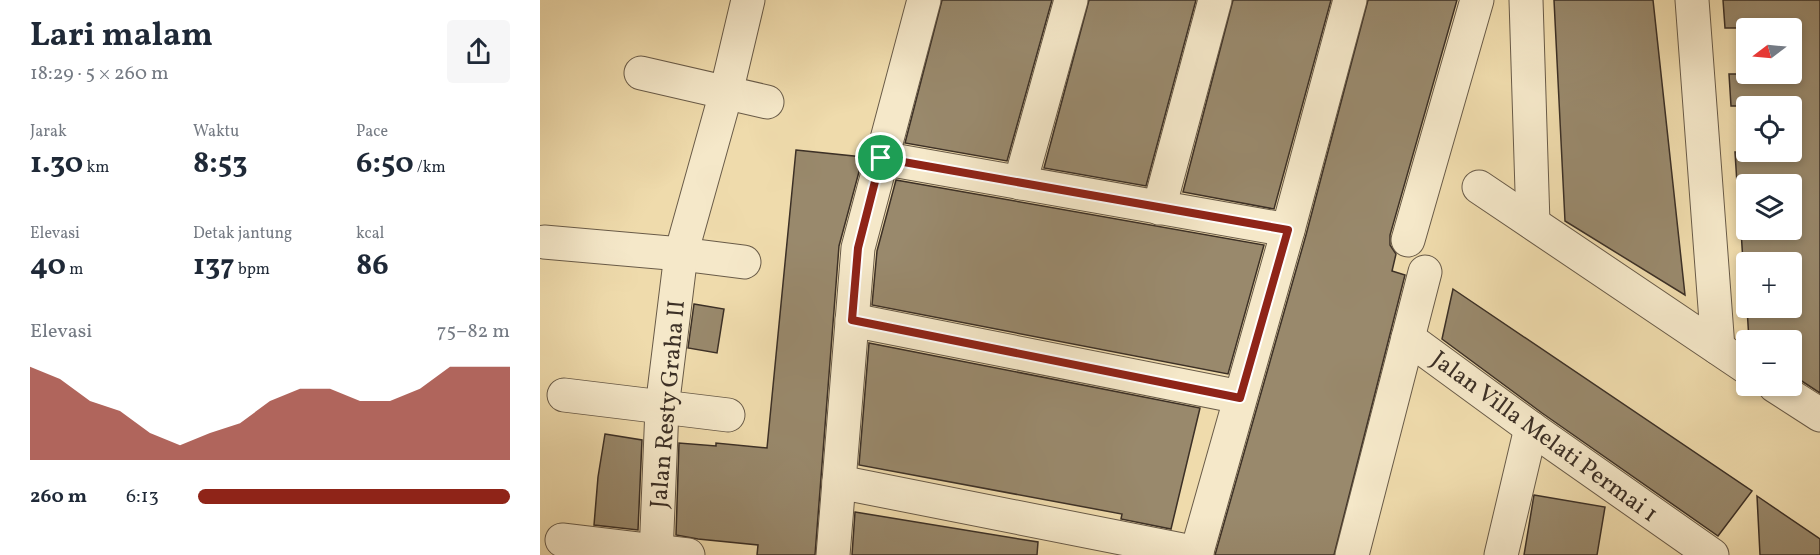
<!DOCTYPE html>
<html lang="id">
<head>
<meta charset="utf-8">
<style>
	body { margin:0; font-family:Vollkorn,serif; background:#f6f6f7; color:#1f2937; height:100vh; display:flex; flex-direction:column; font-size:22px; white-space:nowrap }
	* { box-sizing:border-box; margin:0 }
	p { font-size:20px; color:#747a83 }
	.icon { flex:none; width:33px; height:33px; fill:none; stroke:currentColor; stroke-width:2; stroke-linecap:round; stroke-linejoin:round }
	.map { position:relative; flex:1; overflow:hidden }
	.drawer { display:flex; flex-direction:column; background:#fff; width:540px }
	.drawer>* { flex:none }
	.needle { width:39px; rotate:254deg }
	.controls { position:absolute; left:1196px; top:18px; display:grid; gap:12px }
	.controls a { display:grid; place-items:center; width:66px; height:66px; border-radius:6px; background:#fff; box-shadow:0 3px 9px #0003; font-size:30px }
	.pin { position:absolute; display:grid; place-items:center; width:51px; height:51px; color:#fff; margin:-26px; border:3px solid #fff; border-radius:50%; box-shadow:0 2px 6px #0007 }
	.round { display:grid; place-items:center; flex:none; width:63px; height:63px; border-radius:6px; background:#f6f6f7 }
	.head { display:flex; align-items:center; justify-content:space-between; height:102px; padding:0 30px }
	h1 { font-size:33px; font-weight:700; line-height:45px }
	.metrics { display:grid; grid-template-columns:repeat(3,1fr); gap:9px; height:102px; padding:6px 30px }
	.metrics div { display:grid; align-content:center }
	.metrics b { font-size:30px; font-weight:700 }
	.metrics small { font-size:16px; font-weight:400 }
	.metrics p { font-size:16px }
	.chart { height:168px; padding:12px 30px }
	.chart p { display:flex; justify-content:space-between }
	.chart svg { width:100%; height:108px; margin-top:6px; fill:#8f2418; opacity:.7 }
	ul { padding:0 30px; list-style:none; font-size:20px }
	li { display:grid; grid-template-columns:96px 72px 1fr; align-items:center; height:45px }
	li i { height:15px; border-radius:8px; background:#8f2418 }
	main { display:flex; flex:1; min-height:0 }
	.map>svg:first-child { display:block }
	.building { fill:#99896c; stroke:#3c3026; stroke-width:1.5 }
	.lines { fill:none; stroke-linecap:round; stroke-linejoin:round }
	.minor-casing { stroke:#695b48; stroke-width:35 }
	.minor { stroke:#f5e8c9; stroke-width:33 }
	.route-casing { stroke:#fff; stroke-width:12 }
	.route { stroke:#8f2418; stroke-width:8 }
	.labels { text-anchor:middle; stroke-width:4.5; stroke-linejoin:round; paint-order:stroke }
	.street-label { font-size:24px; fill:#3c3026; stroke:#f5e8c9 }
</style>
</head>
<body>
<main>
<section class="drawer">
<div class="head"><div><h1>Lari malam</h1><p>18:29 · 5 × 260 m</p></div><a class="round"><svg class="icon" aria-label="share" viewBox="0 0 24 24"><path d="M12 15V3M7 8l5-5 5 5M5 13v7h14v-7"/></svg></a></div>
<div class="metrics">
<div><p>Jarak</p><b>1.30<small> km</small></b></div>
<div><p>Waktu</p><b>8:53</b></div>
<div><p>Pace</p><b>6:50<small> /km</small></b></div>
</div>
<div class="metrics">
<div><p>Elevasi</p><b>40<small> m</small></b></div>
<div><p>Detak jantung</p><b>137<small> bpm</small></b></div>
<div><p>kcal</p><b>86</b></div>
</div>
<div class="chart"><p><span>Elevasi</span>75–82 m</p>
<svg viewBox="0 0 160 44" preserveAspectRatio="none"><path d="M0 44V6L10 11L20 20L30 24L40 33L50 38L60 33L70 29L80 20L90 15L100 15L110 20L120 20L130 15L140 6L150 6L160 6V44z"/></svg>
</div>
<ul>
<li><b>260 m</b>6:13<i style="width:100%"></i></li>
</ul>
</section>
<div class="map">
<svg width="1280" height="555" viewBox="0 0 1280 555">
	<rect width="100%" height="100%" fill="#efdbac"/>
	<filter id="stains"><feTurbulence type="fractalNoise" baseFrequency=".00333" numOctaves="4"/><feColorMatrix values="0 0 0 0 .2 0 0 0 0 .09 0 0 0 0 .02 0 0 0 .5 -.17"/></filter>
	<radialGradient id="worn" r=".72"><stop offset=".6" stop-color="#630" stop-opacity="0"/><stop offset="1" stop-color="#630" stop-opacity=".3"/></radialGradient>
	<g class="building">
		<polygon points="402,0 512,0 467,161 365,143"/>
		<polygon points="549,0 656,0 606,186 504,168"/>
		<polygon points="693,0 791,0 734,209 643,192"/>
		<polygon points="828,0 917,0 850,235 850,245 856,254 852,271 865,275 794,555 675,555 766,235"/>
		<polygon points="1014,0 1113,0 1145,295 1025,221"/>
		<polygon points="1183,0 1280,0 1280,393 1251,374 1251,340 1209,340 1207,308 1251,308 1251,262 1203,262 1201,230 1251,230 1251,184 1197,184 1195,152 1251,152 1251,106 1191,106 1189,74 1251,74 1251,28 1185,28"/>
		<polygon points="256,150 323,157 299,246 275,555 217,555 218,545 158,539 136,535 139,443 176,446 176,443 227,448"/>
		<polygon points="356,180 724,245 688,374 332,305 337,251"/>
		<polygon points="913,289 1212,491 1178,536 1002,413 902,339"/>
		<polygon points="154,304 184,309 177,353 148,348"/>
		<polygon points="329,343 660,408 631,529 581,519 582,514 319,465"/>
		<polygon points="65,434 102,440 98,530 54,525 58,477"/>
		<polygon points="994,495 1065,507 1057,555 984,555"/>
		<polygon points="1217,496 1280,539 1280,555 1220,555"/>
		<polygon points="315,512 498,542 497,555 312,555"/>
	</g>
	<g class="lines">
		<g class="minor-casing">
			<g id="minor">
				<polyline points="986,0 993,223"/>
				<polyline points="1152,0 1178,348"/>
				<polyline points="101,73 227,102"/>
				<polyline points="341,158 748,230"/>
				<polyline points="480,183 531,0"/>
				<polyline points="939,187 1206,367"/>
				<polyline points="619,208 675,0"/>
				<polyline points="868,240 937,0"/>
				<polyline points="4,242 141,254 204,262"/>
				<polyline points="312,320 700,397"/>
				<polyline points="868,338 991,428 1172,555"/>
				<polyline points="1235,386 1280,415"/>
				<polyline points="24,395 188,415"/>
				<polyline points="299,482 657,553"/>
				<polyline points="22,540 148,555"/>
				<polyline points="116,555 122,408 141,254 186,93 208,0"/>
				<polyline points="293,555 318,248 384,0"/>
				<polyline points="656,555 748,230 810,0"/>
				<polyline points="812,555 885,272"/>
				<polyline points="961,555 991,428"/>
			</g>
		</g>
		<use href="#minor" class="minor"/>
	</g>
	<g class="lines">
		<g class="route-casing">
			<polygon id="route" points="341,158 748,230 700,398 312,320 318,248"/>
		</g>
		<use href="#route" class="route"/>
	</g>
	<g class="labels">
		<g class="street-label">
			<text transform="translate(127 404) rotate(-85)" y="8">Jalan Resty Graha II</text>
			<text transform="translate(1005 436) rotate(36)" y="8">Jalan Villa Melati Permai 1</text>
		</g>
	</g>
	<rect width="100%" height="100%" filter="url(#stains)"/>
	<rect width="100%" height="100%" fill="url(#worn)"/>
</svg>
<div class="controls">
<a><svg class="needle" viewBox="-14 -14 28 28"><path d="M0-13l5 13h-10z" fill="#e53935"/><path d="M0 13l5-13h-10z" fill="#747a83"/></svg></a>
<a><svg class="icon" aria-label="locate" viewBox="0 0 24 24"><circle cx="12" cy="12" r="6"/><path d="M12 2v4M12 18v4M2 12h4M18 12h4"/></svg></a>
<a><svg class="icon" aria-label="layers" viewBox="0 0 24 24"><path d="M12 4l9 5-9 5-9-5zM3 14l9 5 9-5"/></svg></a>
<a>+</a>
<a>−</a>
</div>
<div class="pin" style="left:341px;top:158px;background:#1e9e55"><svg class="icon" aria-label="arrive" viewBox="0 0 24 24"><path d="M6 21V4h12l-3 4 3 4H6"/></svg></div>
</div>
</main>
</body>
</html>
